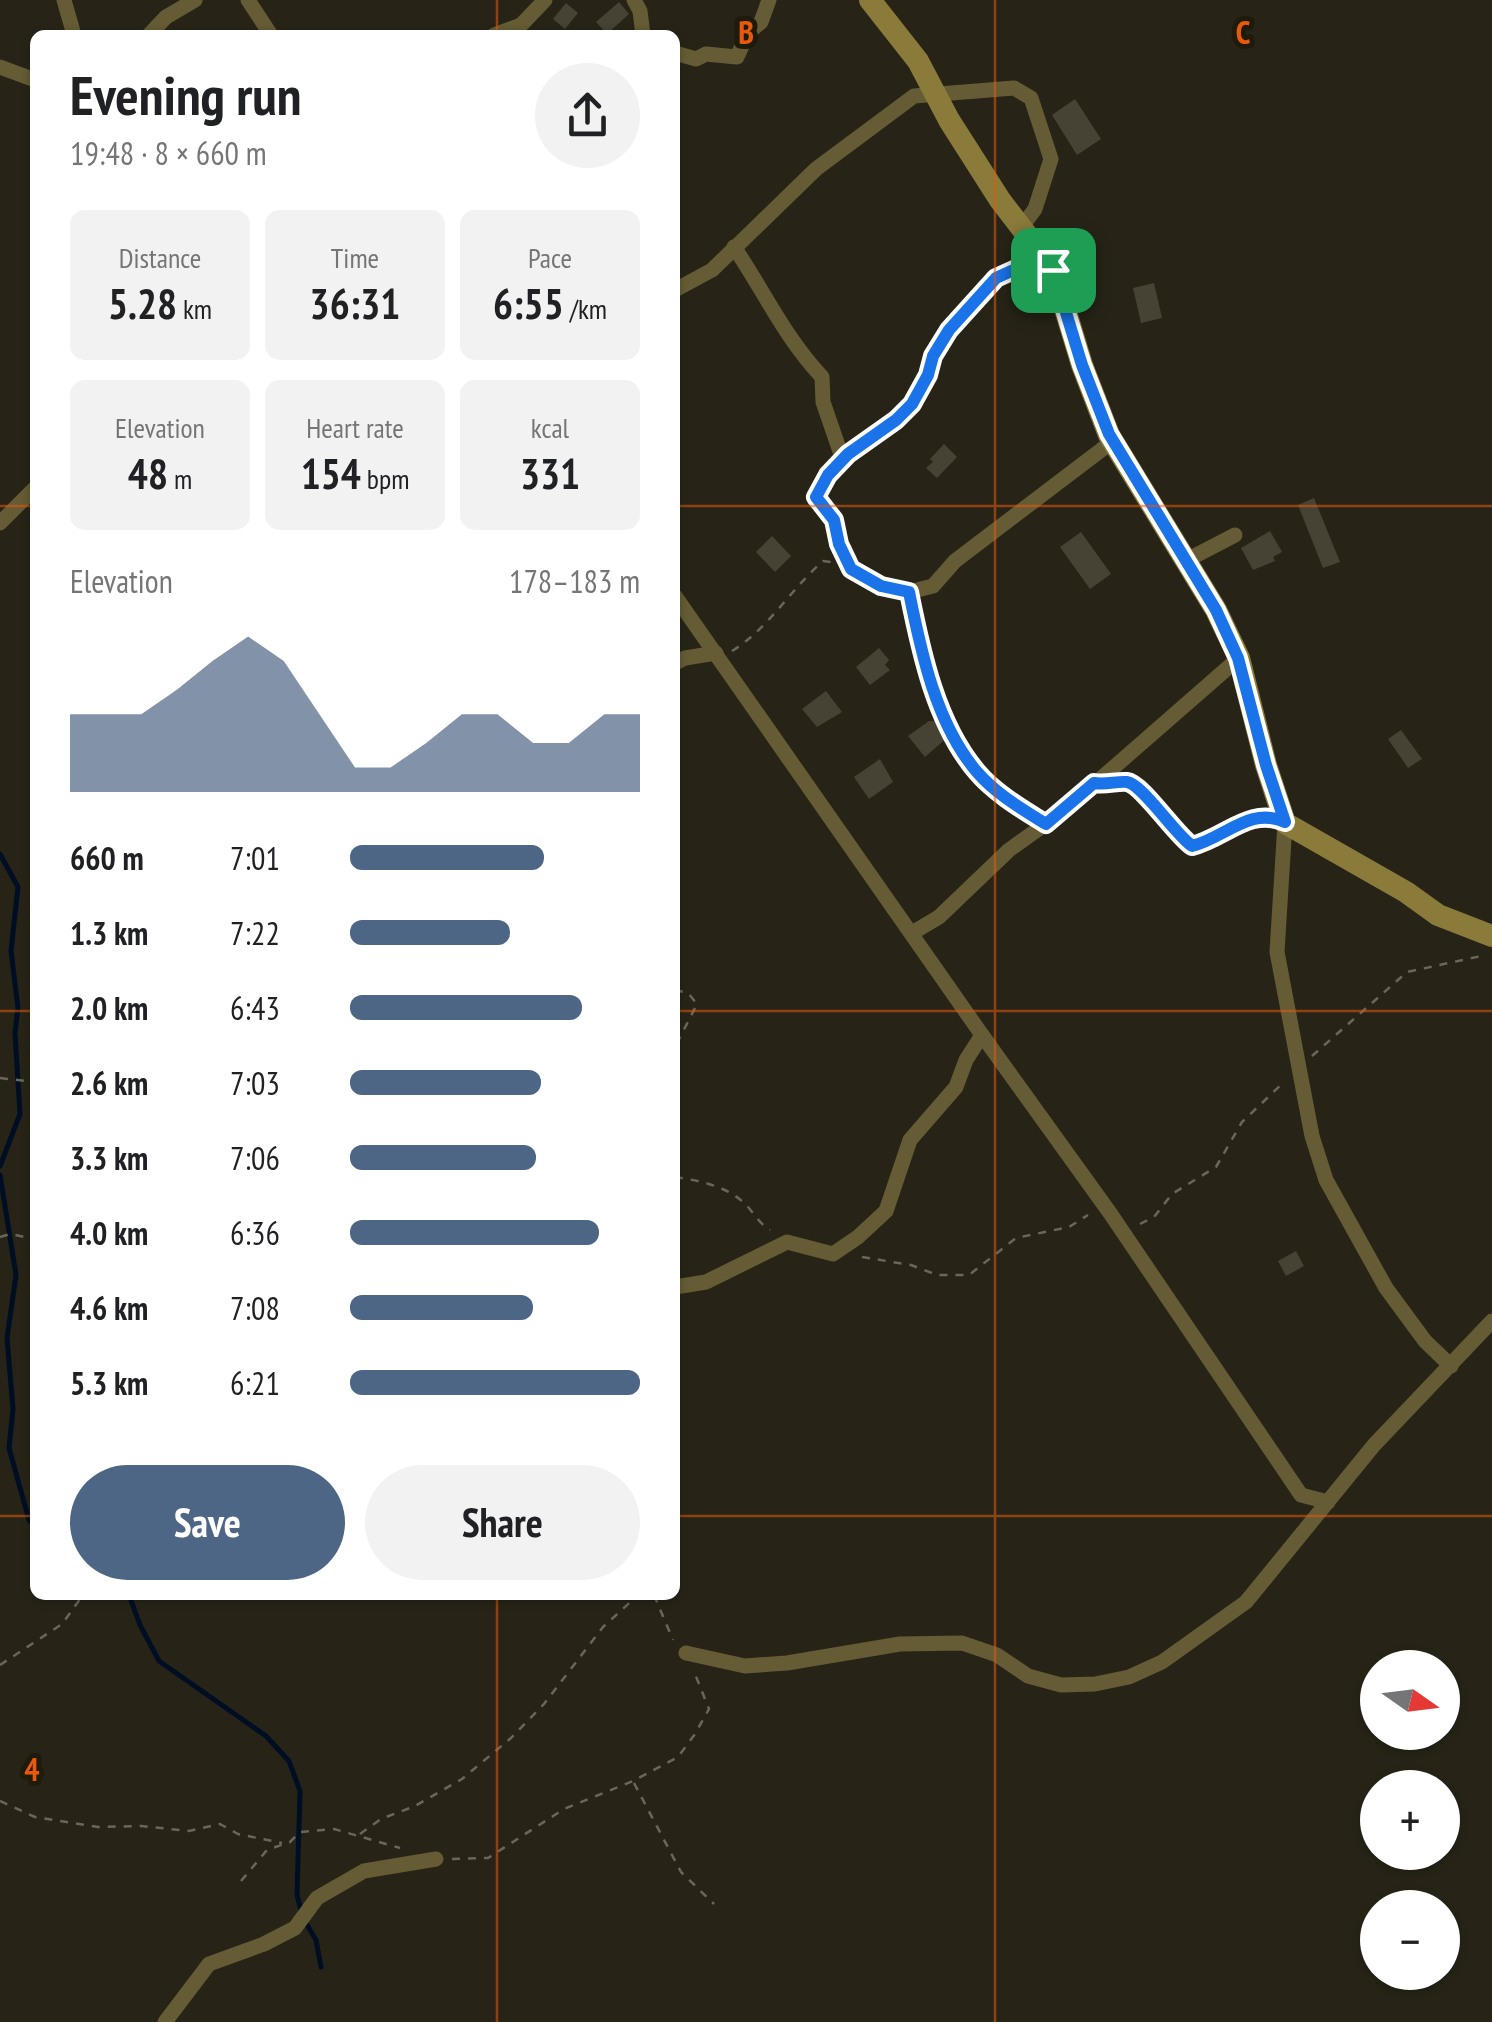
<!DOCTYPE html>
<html lang="en">
<head>
<meta charset="utf-8">
<style>
	body { margin:0; font-family:"PT Sans Narrow",sans-serif; background:#f2f2f2; color:#202124; height:100vh; display:flex; flex-direction:column; font-size:38px; white-space:nowrap }
	* { box-sizing:border-box; margin:0 }
	p { font-size:32px; color:#757577 }
	.icon { flex:none; width:55px; height:55px; fill:none; stroke:currentColor; stroke-width:2; stroke-linecap:round; stroke-linejoin:round }
	.map { position:relative; flex:1; overflow:hidden }
	.sheet { position:absolute; left:30px; top:30px; width:650px; height:1570px; display:flex; flex-direction:column; background:#fff; border-radius:15px; box-shadow:0 2px 8px #0004 }
	.sheet>* { flex:none }
	.needle { width:65px; rotate:104deg }
	.fabs { position:absolute; left:1360px; top:1650px; display:grid; gap:20px }
	.fabs a { display:grid; place-items:center; width:100px; height:100px; border-radius:50%; background:#fff; box-shadow:0 2px 8px #0004; font-size:50px }
	.pin { position:absolute; display:grid; place-items:center; width:85px; height:85px; color:#fff; margin:-42px; border-radius:20px; box-shadow:0 5px 15px #0006 }
	.round { display:grid; place-items:center; flex:none; width:105px; height:105px; border-radius:52px; background:#f2f2f2 }
	.summary { display:flex; align-items:center; justify-content:space-between; height:170px; padding:0 40px }
	h1 { font-size:55px; font-weight:700; line-height:75px }
	.stats { display:grid; grid-template-columns:repeat(3,1fr); gap:15px; height:170px; padding:10px 40px }
	.stats div { display:grid; align-content:center; border-radius:15px; background:#f2f2f2; text-align:center }
	.stats b { font-size:42px; font-weight:700 }
	.stats small { font-size:28px; font-weight:400 }
	.stats p { font-size:28px }
	.chart { height:280px; padding:20px 40px }
	.chart p { display:flex; justify-content:space-between }
	.chart svg { width:100%; height:180px; margin-top:10px; fill:#4e6685; opacity:.7 }
	.button { display:flex; gap:20px; margin-top:auto; padding:20px 40px }
	.button a { flex:1; height:115px; border-radius:60px; background:#4e6685; color:#fff; font-size:40px; font-weight:700; line-height:115px; text-align:center }
	.button a+a { background:#f2f2f2; color:#202124 }
	ul { padding:0 40px; list-style:none; font-size:32px }
	li { display:grid; grid-template-columns:160px 120px 1fr; align-items:center; height:75px }
	li i { height:25px; border-radius:12px; background:#4e6685 }
	.map>svg:first-child { display:block }
	.lines { fill:none; stroke-linecap:round; stroke-linejoin:round }
	.stream { stroke:#000e23; stroke-width:5 }
	.building { fill:#464334 }
	.path { stroke:#69665b; stroke-width:2.5; stroke-dasharray:8 8; stroke-linecap:butt }
	.street { stroke:#655c35; stroke-width:15 }
	.secondary { stroke:#8a7b3b; stroke-width:22 }
	.route-casing { stroke:#fff; stroke-width:20 }
	.route { stroke:#1a73e8; stroke-width:12 }
	.grid { fill:none; stroke:#e8590c; stroke-width:2.5; stroke-opacity:0.55 }
	.grid-label { font-size:32px; text-anchor:middle; font-weight:bold; fill:#e8590c; stroke:#1e1b0d; stroke-width:10; stroke-linejoin:round; paint-order:stroke }
</style>
</head>
<body>
<div class="map">
<svg width="1492" height="2022" viewBox="0 0 1492 2022">
	<rect width="100%" height="100%" fill="#272417"/>
	<g class="lines">
		<g class="stream">
			<polyline points="0,854 18,887 11,951 18,1008 15,1033 20,1114 0,1166"/>
			<polyline points="0,1175 16,1275 7,1338 13,1409 9,1448 29,1520 35,1526"/>
			<polyline points="129,1595 140,1625 159,1661 266,1736 289,1761 300,1791 297,1895 303,1918 316,1940 321,1967"/>
		</g>
	</g>
	<g class="building">
		<polygon points="619,2 629,14 607,34 596,22"/>
		<polygon points="566,3 578,13 565,29 553,19"/>
		<polygon points="1075,99 1101,139 1077,155 1052,115"/>
		<polygon points="1154,283 1162,318 1141,323 1133,288"/>
		<polygon points="944,444 957,457 937,478 926,468 933,462 930,459"/>
		<polygon points="1314,498 1340,562 1323,568 1298,505"/>
		<polygon points="1270,531 1282,552 1273,557 1275,561 1253,570 1241,548"/>
		<polygon points="1081,532 1111,574 1090,589 1060,547"/>
		<polygon points="772,536 791,556 775,572 756,552"/>
		<polygon points="879,648 889,660 885,665 890,670 870,685 856,667"/>
		<polygon points="826,691 842,712 817,727 802,709"/>
		<polygon points="929,721 934,721 948,737 925,757 908,736"/>
		<polygon points="1401,730 1422,759 1408,768 1388,739"/>
		<polygon points="880,759 893,782 869,799 854,777"/>
		<polygon points="1296,1251 1304,1266 1286,1276 1278,1261"/>
	</g>
	<g class="lines">
		<g class="path">
			<path d="M912 608C930 695 953 766 1031 815"/>
			<path d="M732 651C768 629 791 589 823 561L831 562"/>
			<path d="M1120 784 1128 782 1142 789 1180 837 1193 845C1218 840 1236 819 1262 818"/>
			<polyline points="675,990 688,993 697,1004 675,1047"/>
			<polyline points="1312,1056 1407,972 1486,955"/>
			<polyline points="0,1078 35,1082"/>
			<path d="M675 1177C701 1181 729 1186 748 1207 755 1215 760 1224 770 1230"/>
			<polyline points="1140,1224 1154,1217 1172,1194 1216,1167 1242,1122 1284,1082"/>
			<polyline points="0,1237 10,1234 35,1239"/>
			<polyline points="862,1257 911,1265 937,1275 969,1275 1016,1238 1069,1227 1088,1215"/>
			<polyline points="654,1595 673,1640"/>
			<polyline points="0,1665 62,1624 83,1595"/>
			<polyline points="634,1783 681,1872 714,1904"/>
			<polyline points="0,1801 35,1817 98,1827 141,1826 189,1831 220,1824 238,1834 282,1843"/>
			<polyline points="360,1834 381,1819 415,1806 462,1779 511,1738 544,1704 603,1627 638,1595"/>
			<polyline points="452,1859 488,1858 564,1809 633,1781 678,1757 695,1734 709,1709 695,1674"/>
			<polyline points="241,1881 267,1850 290,1842 300,1832 334,1829 400,1848"/>
		</g>
		<g class="street">
			<polyline points="64,0 74,35"/>
			<polyline points="248,0 271,35"/>
			<polyline points="634,0 640,11 643,35"/>
			<polyline points="149,35 166,17 195,0"/>
			<polyline points="494,35 521,25 545,0"/>
			<polyline points="675,53 696,59 706,54 737,57 748,33 761,22 769,0"/>
			<polyline points="0,67 35,80"/>
			<polyline points="1032,243 1018,267 995,278 949,329 933,356 928,375 912,404 896,420 849,454 828,475 816,497 834,520 839,544 851,569 881,586 909,592 933,586 955,561 1113,441"/>
			<path d="M734 247C764 291 785 338 822 377L823 402 843 460"/>
			<polyline points="675,290 712,270 816,169 914,96 1014,88 1031,98 1051,159 1035,209 1021,228"/>
			<polyline points="0,523 35,488"/>
			<polyline points="1185,561 1235,535"/>
			<polyline points="675,596 982,1035 966,1060 956,1087 910,1140 886,1211 858,1237 833,1254 787,1242 706,1282 675,1287"/>
			<polyline points="675,663 685,658 716,653"/>
			<polyline points="1285,823 1277,952 1312,1136 1326,1180 1386,1288 1425,1341 1451,1366"/>
			<polyline points="912,933 939,917 1009,850 1065,810 1239,658"/>
			<polyline points="982,1035 1110,1213 1301,1495 1328,1502"/>
			<polyline points="686,1653 745,1666 787,1663 900,1644 962,1643 997,1655 1028,1676 1061,1685 1095,1684 1129,1677 1162,1662 1246,1602 1374,1445 1492,1321"/>
			<polyline points="165,2022 209,1964 264,1944 295,1928 317,1898 364,1871 436,1859"/>
		</g>
		<polyline class="secondary" points="870,0 918,61 949,120 1000,200 1053,269 1082,365 1109,435 1216,610 1239,658 1266,765 1285,823 1406,892 1438,915 1492,936"/>
	</g>
	<g class="lines">
		<g class="route-casing">
			<path id="route" d="M1032 243 1053 270 1082 365 1109 434 1216 610 1238 658 1266 765 1285 822C1250 806 1225 838 1192 846 1174 833 1142 784 1127 782 1117 781 1106 785 1094 783L1046 824C1022 809 996 794 977 772 936 724 921 652 909 592L881 586 851 569 839 544 834 520 816 497 828 475 848 454 896 420 912 404 928 375 933 356 949 330 996 278 1018 268Z"/>
		</g>
		<use href="#route" class="route"/>
	</g>
	<path class="grid" d="M497 0V35M995 0V2022M0 506H35M675 506H1492M0 1011H35M675 1011H1492M0 1516H35M675 1516H1492M497 1595V2022"/>
	<g class="grid-label">
		<text x="746" y="44">B</text>
		<text x="1243" y="44">C</text>
		<text x="32" y="1781">4</text>
	</g>
</svg>
<div class="fabs">
<a><svg class="needle" viewBox="-14 -14 28 28"><path d="M0-13l5 13h-10z" fill="#e53935"/><path d="M0 13l5-13h-10z" fill="#757577"/></svg></a>
<a>+</a>
<a>−</a>
</div>
<div class="pin" style="left:1053px;top:270px;background:#1e9e55"><svg class="icon" aria-label="arrive" viewBox="0 0 24 24"><path d="M6 21V4h12l-3 4 3 4H6"/></svg></div>
<section class="sheet">
<div class="summary"><div><h1>Evening run</h1><p>19:48 · 8 × 660 m</p></div><a class="round"><svg class="icon" aria-label="share" viewBox="0 0 24 24"><path d="M12 15V3M7 8l5-5 5 5M5 13v7h14v-7"/></svg></a></div>
<div class="stats">
<div><p>Distance</p><b>5.28<small> km</small></b></div>
<div><p>Time</p><b>36:31</b></div>
<div><p>Pace</p><b>6:55<small> /km</small></b></div>
</div>
<div class="stats">
<div><p>Elevation</p><b>48<small> m</small></b></div>
<div><p>Heart rate</p><b>154<small> bpm</small></b></div>
<div><p>kcal</p><b>331</b></div>
</div>
<div class="chart"><p><span>Elevation</span>178–183 m</p>
<svg viewBox="0 0 160 44" preserveAspectRatio="none"><path d="M0 44V25L10 25L20 25L30 19L40 12L50 6L60 12L70 25L80 38L90 38L100 32L110 25L120 25L130 32L140 32L150 25L160 25V44z"/></svg>
</div>
<ul>
<li><b>660 m</b>7:01<i style="width:67%"></i></li>
<li><b>1.3 km</b>7:22<i style="width:55%"></i></li>
<li><b>2.0 km</b>6:43<i style="width:80%"></i></li>
<li><b>2.6 km</b>7:03<i style="width:66%"></i></li>
<li><b>3.3 km</b>7:06<i style="width:64%"></i></li>
<li><b>4.0 km</b>6:36<i style="width:86%"></i></li>
<li><b>4.6 km</b>7:08<i style="width:63%"></i></li>
<li><b>5.3 km</b>6:21<i style="width:100%"></i></li>
</ul>
<div class="button"><a>Save</a><a>Share</a></div>
</section>
</div>
</body>
</html>
